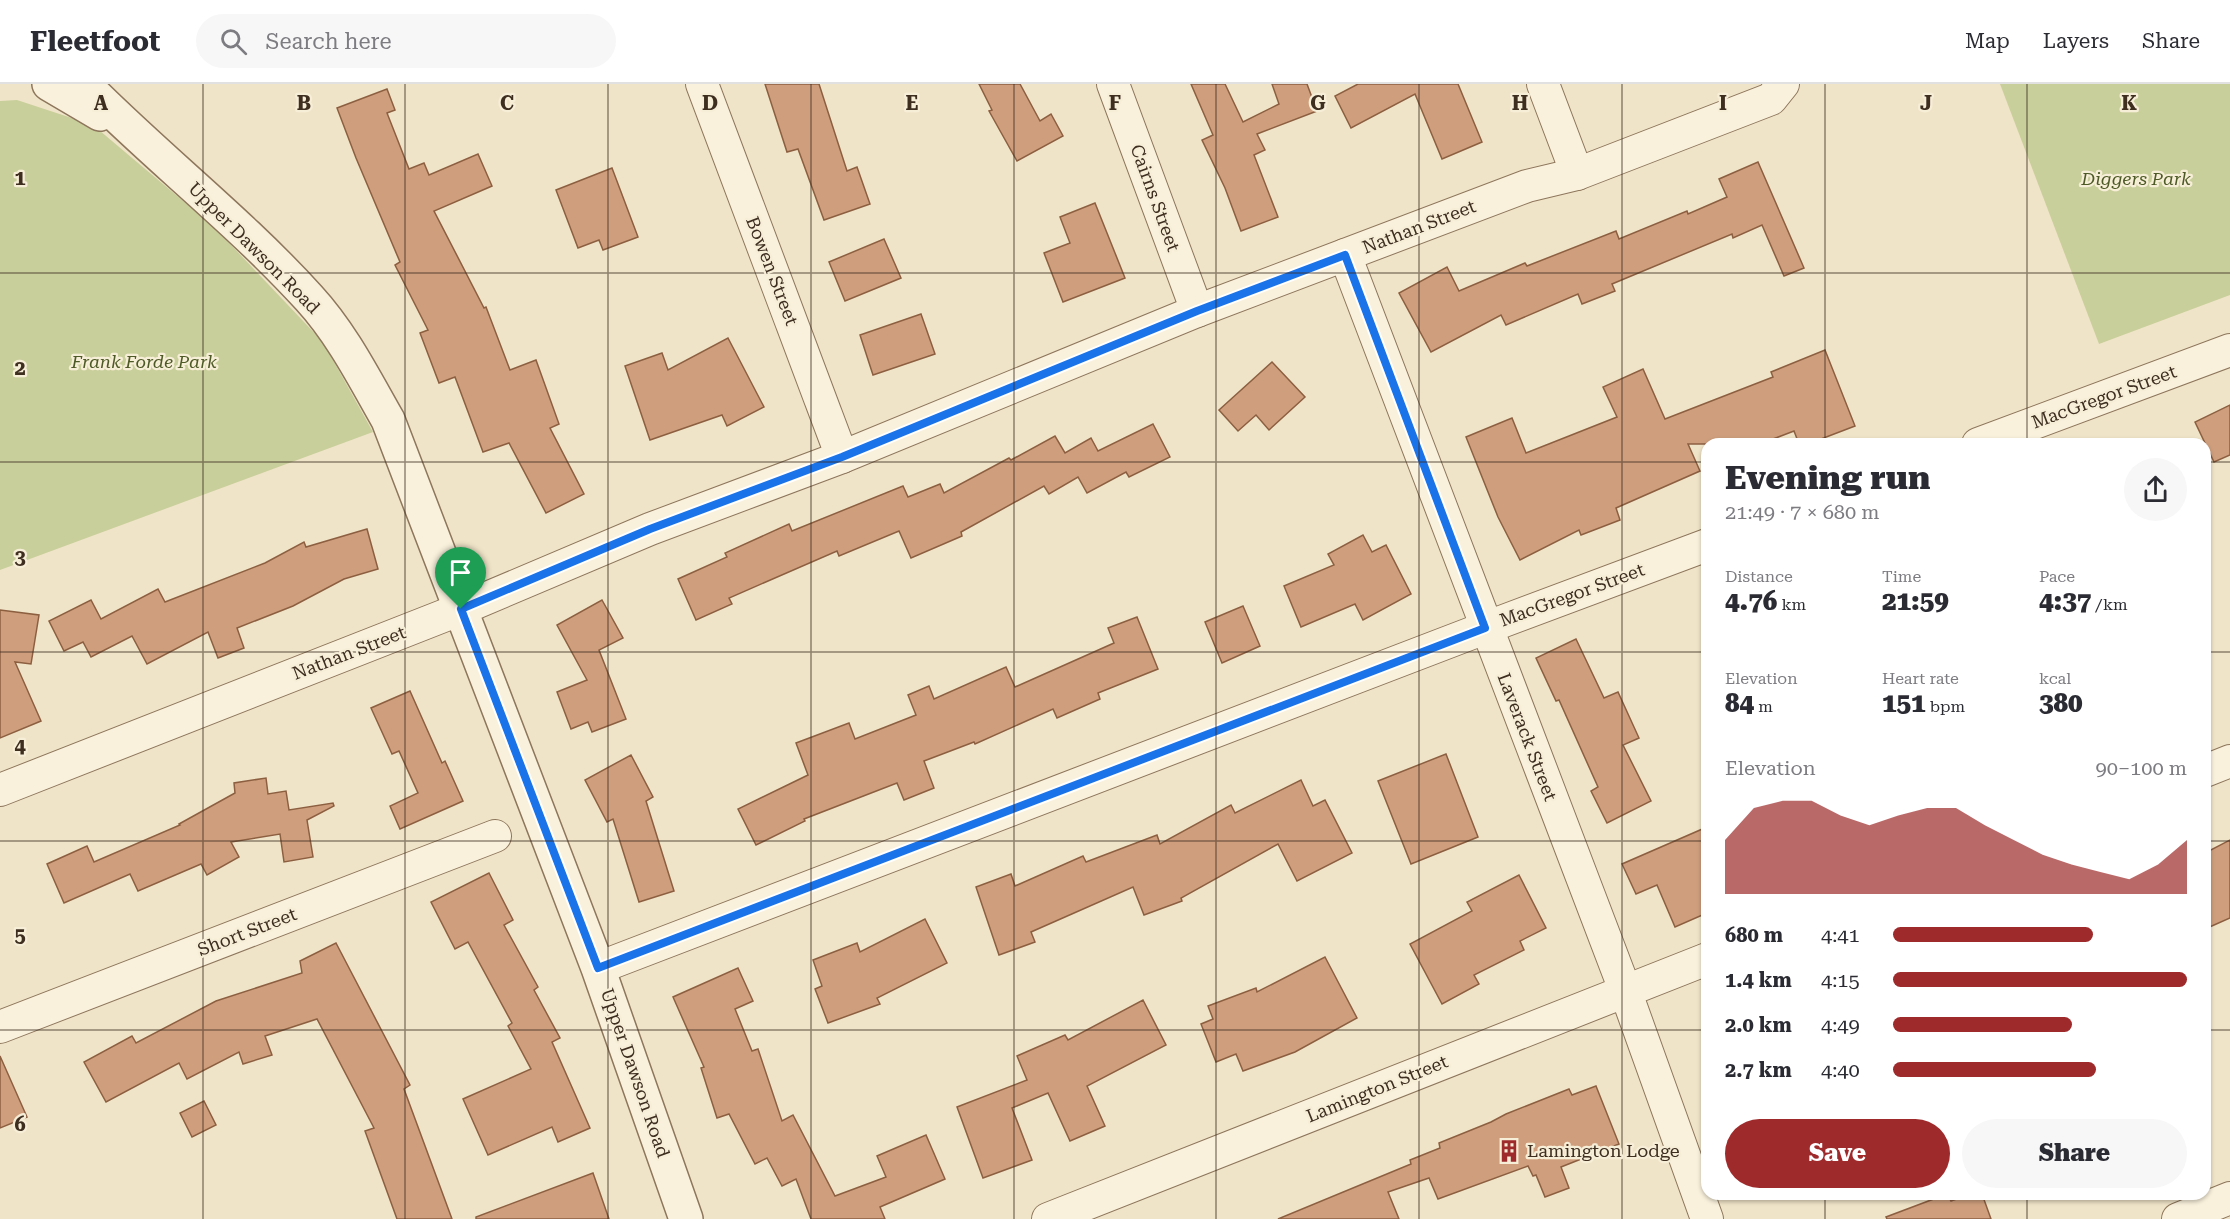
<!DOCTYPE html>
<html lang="en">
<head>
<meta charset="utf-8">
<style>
	body { margin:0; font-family:"Roboto Serif",serif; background:#f7f7f7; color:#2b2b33; height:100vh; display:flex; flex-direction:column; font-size:22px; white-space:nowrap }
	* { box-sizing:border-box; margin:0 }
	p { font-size:20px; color:#7c7c81 }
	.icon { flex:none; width:33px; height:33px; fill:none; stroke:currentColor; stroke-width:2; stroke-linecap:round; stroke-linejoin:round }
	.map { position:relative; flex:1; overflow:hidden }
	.drawer { position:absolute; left:1701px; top:354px; width:510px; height:762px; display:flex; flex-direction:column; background:#fff; border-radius:18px; box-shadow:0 2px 4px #0004 }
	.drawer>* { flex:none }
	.pin { position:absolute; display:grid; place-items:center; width:51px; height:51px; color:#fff; margin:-62px -26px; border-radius:50% 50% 50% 0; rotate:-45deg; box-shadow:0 0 6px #0007 }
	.pin .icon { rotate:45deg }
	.round { display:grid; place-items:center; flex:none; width:63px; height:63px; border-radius:32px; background:#f7f7f7 }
	.overview { display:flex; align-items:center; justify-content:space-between; height:102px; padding:0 24px }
	h1 { font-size:33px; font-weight:800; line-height:45px }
	.figures { display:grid; grid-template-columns:repeat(3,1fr); gap:9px; height:102px; padding:6px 24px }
	.figures div { display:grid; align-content:center }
	.figures b { font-size:26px; font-weight:800 }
	.figures small { font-size:16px; font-weight:400 }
	.figures p { font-size:16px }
	.chart { height:168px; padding:12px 24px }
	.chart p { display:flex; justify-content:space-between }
	.chart svg { width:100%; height:108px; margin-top:6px; fill:#9e2a2b; opacity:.7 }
	.primary-button { display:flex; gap:12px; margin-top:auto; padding:12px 24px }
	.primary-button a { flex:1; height:69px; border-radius:36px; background:#9e2a2b; color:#fff; font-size:24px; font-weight:800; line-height:69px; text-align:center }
	.primary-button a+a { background:#f7f7f7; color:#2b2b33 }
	ul { padding:0 24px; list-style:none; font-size:20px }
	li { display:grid; grid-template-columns:96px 72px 1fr; align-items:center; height:45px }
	li i { height:15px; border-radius:8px; background:#9e2a2b }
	header { display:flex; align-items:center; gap:36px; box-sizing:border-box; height:84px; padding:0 30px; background:#fff; border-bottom:2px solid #e1e1e2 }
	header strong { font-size:28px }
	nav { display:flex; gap:33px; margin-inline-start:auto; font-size:21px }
	.search { width:420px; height:54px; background:#f7f7f7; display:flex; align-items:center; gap:15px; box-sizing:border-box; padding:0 21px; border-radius:33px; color:#7c7c81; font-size:22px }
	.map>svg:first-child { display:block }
	.green { fill:#c9cf9b }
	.building { fill:#cf9f7d; stroke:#8d5f41; stroke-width:1.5 }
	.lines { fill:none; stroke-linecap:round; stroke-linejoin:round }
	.minor-casing { stroke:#8d765c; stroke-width:34 }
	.tertiary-casing { stroke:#8d765c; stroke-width:36 }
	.minor { stroke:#faf1dc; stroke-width:32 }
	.tertiary { stroke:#faf1dc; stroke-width:33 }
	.route-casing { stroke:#fff; stroke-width:12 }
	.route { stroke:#1a73e8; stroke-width:8 }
	.grid { fill:none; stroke:#3d2e20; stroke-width:1.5; stroke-opacity:0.55 }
	.labels { text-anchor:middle; stroke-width:4.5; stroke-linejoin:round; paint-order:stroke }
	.park-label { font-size:18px; font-style:italic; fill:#4d5a26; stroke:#f7eed8 }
	.street-label { font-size:18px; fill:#3d2e20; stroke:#f7eed8 }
	.poi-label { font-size:18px; fill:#3d2e20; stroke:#f7eed8; text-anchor:start }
	.grid-label { font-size:20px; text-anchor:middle; font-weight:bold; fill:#3d2e20; stroke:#f7eed8; stroke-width:4.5; stroke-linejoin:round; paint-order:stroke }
</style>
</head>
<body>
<header>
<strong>Fleetfoot</strong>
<div class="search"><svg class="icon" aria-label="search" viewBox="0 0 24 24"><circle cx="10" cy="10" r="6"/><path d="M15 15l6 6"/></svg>Search here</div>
<nav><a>Map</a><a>Layers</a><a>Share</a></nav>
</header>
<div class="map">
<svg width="2230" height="1135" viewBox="0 0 2230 1135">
	<rect width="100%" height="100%" fill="#f0e4c8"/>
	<g class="green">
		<polygon points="2000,0 2230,0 2230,211 2099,260"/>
		<polygon points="17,16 93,41 214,143 323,258 373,348 0,486 0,17"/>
	</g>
	<g class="building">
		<polygon points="765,0 819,0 847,87 857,83 870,120 824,136 798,65 787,68"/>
		<polygon points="979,0 1020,0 1040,37 1051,30 1063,52 1017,77 989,27 992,26"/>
		<polygon points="1191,0 1225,0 1243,38 1279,20 1272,0 1307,0 1317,27 1257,50 1265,66 1254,71 1278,133 1241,147 1225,104 1202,56 1213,51"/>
		<polygon points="1358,0 1458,0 1482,58 1442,75 1415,10 1351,44 1335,12"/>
		<polygon points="387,5 395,26 387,29 409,85 424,79 429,91 478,70 492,102 434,127 484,224 486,223 510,286 536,276 559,340 550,344 584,410 546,429 509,359 483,368 455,293 439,299 420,249 428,246 395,181 400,178 356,74 337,24"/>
		<polygon points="1758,78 1804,184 1784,192 1762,141 1733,154 1732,150 1612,200 1615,207 1582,220 1578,210 1506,241 1501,231 1431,268 1399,209 1447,183 1459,207 1525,179 1527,182 1616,147 1619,155 1687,127 1688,130 1727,113 1719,95"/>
		<polygon points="612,84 638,153 603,166 599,156 578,164 556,106"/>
		<polygon points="1095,119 1125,194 1063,218 1044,169 1070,159 1060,133"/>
		<polygon points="884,155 901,194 845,217 829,178"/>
		<polygon points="921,230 935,270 873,291 860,251"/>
		<polygon points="728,254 764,323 727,342 722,331 650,356 625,282 662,269 668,286"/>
		<polygon points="1825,266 1855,342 1808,360 1799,360 1794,347 1760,360 1688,360 1700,387 1616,424 1620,436 1581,451 1579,446 1520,476 1498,433 1466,353 1512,334 1526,369 1617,333 1603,303 1643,285 1665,335 1773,293 1771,288"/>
		<polygon points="1272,278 1305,313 1269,346 1256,331 1238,347 1219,326"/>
		<polygon points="2230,321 2230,371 2214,378 2195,338"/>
		<polygon points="1153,340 1170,373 1129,393 1126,388 1087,409 1078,393 1049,410 1044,402 961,448 962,452 911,474 899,447 839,472 837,467 729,514 732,520 696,536 678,495 727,473 725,469 789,440 792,447 903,402 908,413 940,400 944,409 1009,374 1011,376 1055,352 1065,369 1091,354 1098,367"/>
		<polygon points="367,445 378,485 344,495 293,522 237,544 244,564 218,574 208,548 147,580 132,552 91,573 83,558 64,567 49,537 91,516 101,535 158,505 165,518 265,479 304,458 306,463"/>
		<polygon points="1363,451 1372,468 1386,461 1411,510 1363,536 1355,520 1301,543 1284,502 1334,481 1328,470"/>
		<polygon points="602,516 623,554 599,566 626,635 592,648 588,638 571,645 557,608 587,596 557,541"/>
		<polygon points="1243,522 1260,562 1222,579 1205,538"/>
		<polygon points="0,526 39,531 31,580 15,578 41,637 0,654"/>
		<polygon points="1137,533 1158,585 1098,609 1100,615 1057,634 1053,625 975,660 974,658 924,677 934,704 904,716 897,699 804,735 805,737 756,761 738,725 808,691 796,659 849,639 855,655 916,631 908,611 929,602 934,615 1006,583 1015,603 1114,559 1108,544"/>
		<polygon points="1576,555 1604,614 1618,608 1639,654 1623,661 1651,717 1607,739 1591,707 1598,703 1559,616 1556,617 1536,574"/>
		<polygon points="410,607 442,679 445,677 463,717 400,745 390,722 418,709 399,667 392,670 371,624"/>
		<polygon points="1446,670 1478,753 1411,780 1378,697"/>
		<polygon points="631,671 653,713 646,717 674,807 639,818 613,735 607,738 585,696"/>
		<polygon points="266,694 268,710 286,707 289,726 333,719 334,722 307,736 313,773 284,778 280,750 231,758 239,773 207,791 201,780 138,807 130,790 64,819 47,780 87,762 94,778 180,741 179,740 235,709 234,699"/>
		<polygon points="1301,696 1313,722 1325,716 1352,769 1297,797 1278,760 1181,814 1182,817 1144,831 1133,803 1031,848 1035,858 999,871 976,803 1011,790 1015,802 1083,772 1086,778 1157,751 1160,760 1231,721 1235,729"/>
		<polygon points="1707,743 1707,829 1675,843 1657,801 1636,810 1622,780"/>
		<polygon points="2230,756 2230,834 2205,845 2205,769"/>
		<polygon points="489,789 513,836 504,841 538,903 534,906 560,954 552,958 590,1044 558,1058 552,1043 488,1071 463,1015 531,985 508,942 512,939 468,858 455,865 431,818"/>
		<polygon points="1519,791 1546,844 1520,857 1524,866 1474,891 1479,900 1442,920 1410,860 1472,827 1467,818"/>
		<polygon points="925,835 947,879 877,914 880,920 828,939 815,905 822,902 813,876 857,859 860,868"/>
		<polygon points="336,859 410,1001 404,1005 452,1135 397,1135 365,1047 374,1044 317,935 265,952 272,971 243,980 239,968 187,995 179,979 106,1018 84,978 132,952 136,959 216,917 302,889 300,877"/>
		<polygon points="1325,873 1357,934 1295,968 1243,987 1236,970 1216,978 1201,940 1213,935 1208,922 1256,904 1257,908"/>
		<polygon points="738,884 753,917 735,925 752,967 758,965 782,1037 793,1031 835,1112 886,1093 877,1072 926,1051 945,1095 880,1123 885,1135 811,1135 796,1095 782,1102 767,1074 755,1080 729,1030 717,1034 701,984 704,983 673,913"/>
		<polygon points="1143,916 1166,961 1087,1002 1105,1042 1070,1057 1048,1009 1012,1024 1032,1076 983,1094 957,1023 1027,996 1017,972 1065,951 1068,956"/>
		<polygon points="0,972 27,1033 0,1044"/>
		<polygon points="1596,1002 1619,1060 1561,1083 1569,1104 1545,1113 1536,1091 1533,1092 1528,1082 1438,1115 1429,1094 1388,1108 1399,1135 1278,1135 1411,1080 1410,1076 1440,1064 1439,1059 1491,1038 1506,1030 1569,1005 1572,1011"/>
		<polygon points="204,1017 216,1041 192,1053 180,1029"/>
		<polygon points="593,1089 609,1135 476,1135 476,1133"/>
		<polygon points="1947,1110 1951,1117 1970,1110 1982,1110 1991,1135 1887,1135 1886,1133"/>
	</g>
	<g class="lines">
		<g class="minor-casing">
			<g id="minor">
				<polyline points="702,0 842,373"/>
				<polyline points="1113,0 1197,227"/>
				<polyline points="1543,0 1577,90"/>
				<polyline points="1345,171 1625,906 1707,1135"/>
				<polyline points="1978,360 2230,266"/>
				<polyline points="2205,687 2230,677"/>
				<polyline points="0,706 461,525 650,445 842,373 1197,227 1527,102 1577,90 1771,15 1783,0"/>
				<polyline points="598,884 1485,544 1707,461"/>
				<polyline points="0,943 495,752"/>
				<polyline points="1048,1135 1707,875"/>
				<polyline points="2178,1135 2230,1114"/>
			</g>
		</g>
		<g class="tertiary-casing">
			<g id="tertiary">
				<polyline points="49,0 100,30"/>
				<path d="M84 0C156 73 239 137 309 214 342 250 364 294 388 336L598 884 686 1135"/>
			</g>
		</g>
		<use href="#minor" class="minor"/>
		<use href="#tertiary" class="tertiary"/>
	</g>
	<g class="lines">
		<g class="route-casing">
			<polygon id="route" points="1345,171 1485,544 598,884 461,525 650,445 842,373 1197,227"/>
		</g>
		<use href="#route" class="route"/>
	</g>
	<path class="grid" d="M203 0V1135M405 0V1135M608 0V1135M811 0V1135M1014 0V1135M1216 0V1135M1419 0V1135M1622 0V1135M1825 0V360M2027 0V360M0 189H2230M0 378H1707M2205 378H2230M0 568H1707M2205 568H2230M0 757H1707M2205 757H2230M0 946H1707M2205 946H2230M1825 1110V1135M2027 1110V1135"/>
	<defs>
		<g id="building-bare" transform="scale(1.8)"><path d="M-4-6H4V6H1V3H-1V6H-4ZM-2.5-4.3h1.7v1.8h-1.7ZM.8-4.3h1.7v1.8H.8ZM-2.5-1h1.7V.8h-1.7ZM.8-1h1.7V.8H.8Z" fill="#9e2a2b" stroke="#f7eed8" stroke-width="2.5" paint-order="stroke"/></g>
	</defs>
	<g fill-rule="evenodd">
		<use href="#building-bare" x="1509" y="1067"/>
	</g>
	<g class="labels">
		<g class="park-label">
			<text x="2136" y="101">Diggers Park</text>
			<text x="144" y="284">Frank Forde Park</text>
		</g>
		<g class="street-label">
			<text transform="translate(1155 114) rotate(70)" y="6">Cairns Street</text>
			<text transform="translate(1419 143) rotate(-21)" y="6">Nathan Street</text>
			<text transform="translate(254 164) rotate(45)" y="6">Upper Dawson Road</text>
			<text transform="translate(772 187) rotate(69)" y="6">Bowen Street</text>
			<text transform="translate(2104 313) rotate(-20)" y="6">MacGregor Street</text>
			<text transform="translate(1572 511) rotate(-20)" y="6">MacGregor Street</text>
			<text transform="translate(349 569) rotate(-21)" y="6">Nathan Street</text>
			<text transform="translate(1527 653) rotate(69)" y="6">Laverack Street</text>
			<text transform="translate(247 848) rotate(-21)" y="6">Short Street</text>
			<text transform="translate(635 989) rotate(71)" y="6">Upper Dawson Road</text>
			<text transform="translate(1377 1005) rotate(-22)" y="6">Lamington Street</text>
		</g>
		<g class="poi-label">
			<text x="1527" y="1073">Lamington Lodge</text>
		</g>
	</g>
	<g class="grid-label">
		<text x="101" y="26">A</text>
		<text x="304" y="26">B</text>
		<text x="507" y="26">C</text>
		<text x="710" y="26">D</text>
		<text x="912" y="26">E</text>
		<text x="1115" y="26">F</text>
		<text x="1318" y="26">G</text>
		<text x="1520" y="26">H</text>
		<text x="1723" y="26">I</text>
		<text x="1926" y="26">J</text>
		<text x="2129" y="26">K</text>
		<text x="20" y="101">1</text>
		<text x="20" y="291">2</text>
		<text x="20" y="480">3</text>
		<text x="20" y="669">4</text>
		<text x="20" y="858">5</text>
		<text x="20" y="1047">6</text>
	</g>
</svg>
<div class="pin" style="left:461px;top:525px;background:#1e9e55"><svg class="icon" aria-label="arrive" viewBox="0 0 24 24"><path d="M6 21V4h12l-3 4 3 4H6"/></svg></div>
<section class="drawer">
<div class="overview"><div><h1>Evening run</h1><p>21:49 · 7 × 680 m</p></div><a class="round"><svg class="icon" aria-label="share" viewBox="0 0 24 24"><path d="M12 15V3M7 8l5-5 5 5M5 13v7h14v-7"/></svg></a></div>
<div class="figures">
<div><p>Distance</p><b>4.76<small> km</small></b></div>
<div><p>Time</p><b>21:59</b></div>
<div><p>Pace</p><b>4:37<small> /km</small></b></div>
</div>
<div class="figures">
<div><p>Elevation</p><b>84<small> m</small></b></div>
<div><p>Heart rate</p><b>151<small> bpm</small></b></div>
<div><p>kcal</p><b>380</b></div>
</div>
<div class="chart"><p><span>Elevation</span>90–100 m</p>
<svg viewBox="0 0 160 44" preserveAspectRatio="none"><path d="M0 44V22L10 9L20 6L30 6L40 12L50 16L60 12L70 9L80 9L90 16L100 22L110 28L120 32L130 35L140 38L150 32L160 22V44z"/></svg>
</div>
<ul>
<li><b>680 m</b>4:41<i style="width:68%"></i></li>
<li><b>1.4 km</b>4:15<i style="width:100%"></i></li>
<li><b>2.0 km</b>4:49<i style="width:61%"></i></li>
<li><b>2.7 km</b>4:40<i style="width:69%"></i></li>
</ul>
<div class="primary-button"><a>Save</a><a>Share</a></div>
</section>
</div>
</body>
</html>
